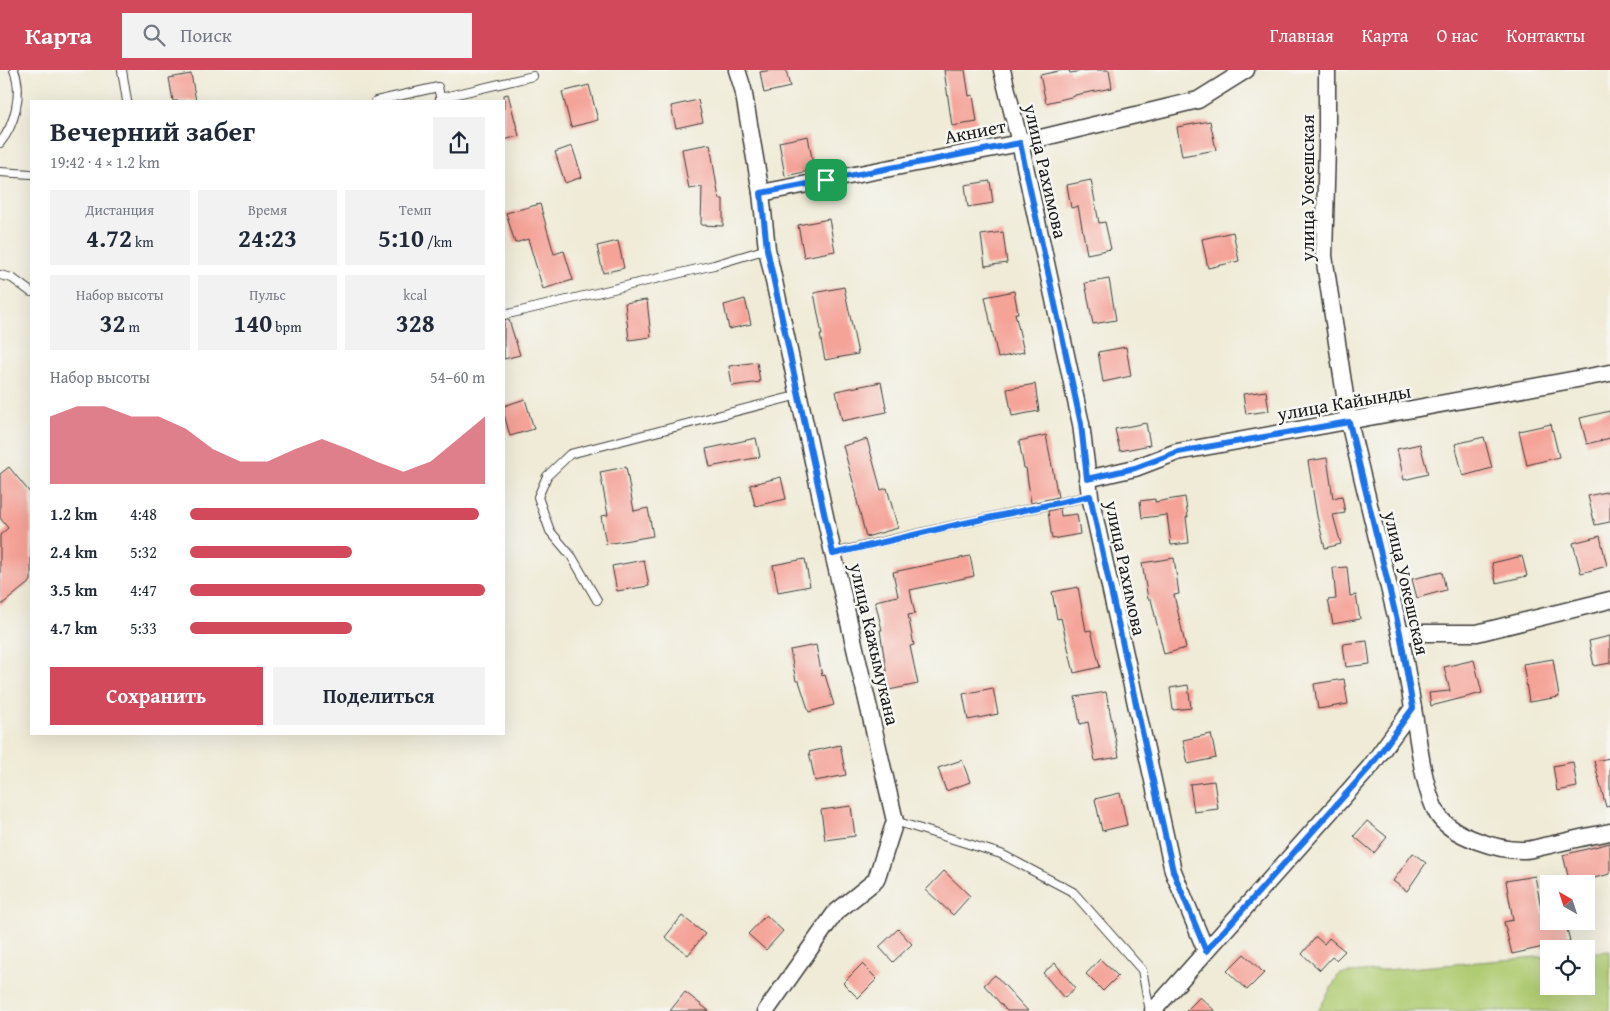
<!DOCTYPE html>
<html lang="ru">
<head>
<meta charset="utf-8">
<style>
	body { margin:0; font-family:"Gentium Book Plus",serif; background:#f2f2f3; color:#1f2937; height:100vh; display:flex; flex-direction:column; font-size:19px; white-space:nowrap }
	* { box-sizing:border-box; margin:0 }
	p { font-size:16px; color:#747a83 }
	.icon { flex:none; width:28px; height:28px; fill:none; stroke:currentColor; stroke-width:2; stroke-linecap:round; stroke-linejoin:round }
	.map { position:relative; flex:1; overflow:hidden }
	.drawer { position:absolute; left:30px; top:30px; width:475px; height:635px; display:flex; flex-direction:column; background:#fff; border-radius:0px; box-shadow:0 5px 20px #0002 }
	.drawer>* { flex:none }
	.needle { width:32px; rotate:321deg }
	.fabs { position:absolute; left:1540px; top:805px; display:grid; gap:10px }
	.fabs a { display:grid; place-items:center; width:55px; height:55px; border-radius:0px; background:#fff; box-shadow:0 5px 20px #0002; font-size:25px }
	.pin { position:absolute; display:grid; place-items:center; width:42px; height:42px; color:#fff; margin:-21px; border-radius:10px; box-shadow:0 2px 8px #0006 }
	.round { display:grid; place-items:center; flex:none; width:52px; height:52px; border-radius:0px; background:#f2f2f3 }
	.summary { display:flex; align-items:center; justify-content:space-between; height:85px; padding:0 20px }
	h1 { font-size:28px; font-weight:700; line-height:38px }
	.figures { display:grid; grid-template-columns:repeat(3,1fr); gap:8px; height:85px; padding:5px 20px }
	.figures div { display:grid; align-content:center; border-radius:0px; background:#f2f2f3; text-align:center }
	.figures b { font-size:25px; font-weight:700 }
	.figures small { font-size:14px; font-weight:400 }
	.figures p { font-size:14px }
	.chart { height:140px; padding:10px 20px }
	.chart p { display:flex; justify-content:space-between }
	.chart svg { width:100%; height:90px; margin-top:5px; fill:#d1495b; opacity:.7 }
	.action { display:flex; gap:10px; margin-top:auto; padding:10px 20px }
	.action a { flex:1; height:58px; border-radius:0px; background:#d1495b; color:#fff; font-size:20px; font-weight:700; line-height:58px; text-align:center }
	.action a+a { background:#f2f2f3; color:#1f2937 }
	ul { padding:0 20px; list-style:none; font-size:16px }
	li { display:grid; grid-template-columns:80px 60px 1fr; align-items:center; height:38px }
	li i { height:12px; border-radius:6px; background:#d1495b }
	header { display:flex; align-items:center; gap:30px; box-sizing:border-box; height:70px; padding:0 25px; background:#d1495b; color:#fff }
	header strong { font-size:24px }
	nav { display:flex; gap:28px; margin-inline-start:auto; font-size:18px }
	.search { width:350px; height:45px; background:#f2f2f3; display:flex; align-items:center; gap:12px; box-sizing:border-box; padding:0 18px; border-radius:0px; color:#747a83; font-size:19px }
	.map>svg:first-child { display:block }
	.green { fill:#b0cc73; stroke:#667448 }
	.building { fill:#f5a297 }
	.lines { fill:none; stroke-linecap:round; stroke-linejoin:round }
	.lane-casing { stroke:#3c3b38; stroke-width:10 }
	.street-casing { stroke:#3c3b38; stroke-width:19 }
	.lane { stroke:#fff; stroke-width:8 }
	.street { stroke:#fff; stroke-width:16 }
	.route-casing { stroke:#fff; stroke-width:10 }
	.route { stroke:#1a73e8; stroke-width:6 }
	.labels { text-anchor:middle; stroke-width:5; stroke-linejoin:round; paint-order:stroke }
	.street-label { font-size:19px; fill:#1c1c1c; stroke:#f6f6f2 }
</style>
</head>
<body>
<header>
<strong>Карта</strong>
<div class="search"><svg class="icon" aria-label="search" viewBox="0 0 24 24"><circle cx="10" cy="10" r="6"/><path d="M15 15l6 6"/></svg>Поиск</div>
<nav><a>Главная</a><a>Карта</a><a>О нас</a><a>Контакты</a></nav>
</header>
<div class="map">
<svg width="1610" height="941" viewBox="0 0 1610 941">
	<rect width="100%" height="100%" fill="#f6f6f2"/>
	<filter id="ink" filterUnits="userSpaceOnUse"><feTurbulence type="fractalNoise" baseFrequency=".02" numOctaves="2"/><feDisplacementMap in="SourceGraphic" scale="10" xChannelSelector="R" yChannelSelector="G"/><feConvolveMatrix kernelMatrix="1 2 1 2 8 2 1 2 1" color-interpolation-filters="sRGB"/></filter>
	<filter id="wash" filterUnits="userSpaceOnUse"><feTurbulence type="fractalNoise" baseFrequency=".0096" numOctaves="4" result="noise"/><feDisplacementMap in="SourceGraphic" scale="20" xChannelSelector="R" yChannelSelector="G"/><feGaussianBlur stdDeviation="1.12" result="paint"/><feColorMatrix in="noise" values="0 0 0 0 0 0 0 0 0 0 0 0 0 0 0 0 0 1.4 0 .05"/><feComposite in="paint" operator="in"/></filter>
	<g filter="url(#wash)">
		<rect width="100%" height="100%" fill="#efebd7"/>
		<polygon class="green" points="1610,881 1610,941 1318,941 1339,904 1549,886 1549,916 1586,916 1586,883"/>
		<g id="blocks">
			<g class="building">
				<polygon points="772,0 786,0 790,17 764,23 760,2"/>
				<polygon points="944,0 965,0 969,26 973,25 977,52 952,56"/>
				<polygon points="1063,0 1069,0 1070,3 1089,0 1109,0 1112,18 1075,25 1075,26 1046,33 1040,5"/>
				<polygon points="191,4 196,31 173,31 169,8"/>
				<polygon points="589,15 598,50 571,57 562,22"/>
				<polygon points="508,24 519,66 504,70 504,25"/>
				<polygon points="698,30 703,52 676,58 671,36"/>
				<polygon points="1210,51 1216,80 1182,86 1177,57"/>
				<polygon points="808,66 814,100 785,106 779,72"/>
				<polygon points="710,74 719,129 723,129 723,156 701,155 702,117 689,119 682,79"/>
				<polygon points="572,76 582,107 565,113 555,82"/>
				<polygon points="1091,110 1099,153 1105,152 1111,179 1087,184 1078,136 1071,138 1067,115"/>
				<polygon points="990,111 993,133 968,137 965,115"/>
				<polygon points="540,134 554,184 564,181 573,210 543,219 528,169 515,173 506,143"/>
				<polygon points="829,149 835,181 804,187 798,155"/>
				<polygon points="1003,162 1007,193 985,196 981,165"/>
				<polygon points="1233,162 1239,191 1208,198 1202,169"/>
				<polygon points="618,171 624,198 603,203 597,176"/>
				<polygon points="1109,209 1116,250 1093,254 1085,213"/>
				<polygon points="844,217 858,284 825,290 820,265 822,265 814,223"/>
				<polygon points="1014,221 1018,243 1015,243 1024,282 998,288 985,227"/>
				<polygon points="745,229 751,254 729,259 724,235"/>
				<polygon points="647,230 651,267 629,270 625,233"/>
				<polygon points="504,250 509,250 520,285 504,289"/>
				<polygon points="1126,277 1131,306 1103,312 1098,282"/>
				<polygon points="757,292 760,312 732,316 729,296"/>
				<polygon points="881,312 887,342 842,351 836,321"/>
				<polygon points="1035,314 1039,341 1012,346 1007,319"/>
				<polygon points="1266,321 1269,341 1246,344 1243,324"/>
				<polygon points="525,329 534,359 510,366 504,344 504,336"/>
				<polygon points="1610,341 1610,368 1587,374 1580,348"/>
				<polygon points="1146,353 1150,375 1120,381 1115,359"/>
				<polygon points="1551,354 1559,387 1527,395 1519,361"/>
				<polygon points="1046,365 1058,427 1031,433 1026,398 1024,398 1019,371"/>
				<polygon points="1484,367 1492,398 1463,406 1455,374"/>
				<polygon points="756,368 760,387 710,397 706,379"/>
				<polygon points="867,369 881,420 887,418 898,458 866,467 856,427 857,426 843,376"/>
				<polygon points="1420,374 1428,404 1404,410 1397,379"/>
				<polygon points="1327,388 1333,428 1342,426 1345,443 1333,445 1341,474 1325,478 1317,446 1308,391"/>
				<polygon points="9,397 31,424 31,511 0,536 0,465 8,458 0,448 0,404"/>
				<polygon points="626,397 634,441 648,438 653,466 606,474 601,446 608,445 600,402"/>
				<polygon points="781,407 786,429 755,436 750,415"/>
				<polygon points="1610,421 1610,452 1595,455 1588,426"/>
				<polygon points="1185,427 1188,447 1186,447 1189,473 1171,475 1167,445 1142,448 1140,431 1155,429 1155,432"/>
				<polygon points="1060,438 1061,446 1077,444 1080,464 1052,469 1048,441"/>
				<polygon points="1600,466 1607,496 1581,503 1573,473"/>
				<polygon points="970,486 974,506 910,520 915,544 908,545 914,575 910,576 918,614 889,620 880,560 882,560 875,531 898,526 893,502"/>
				<polygon points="1522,486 1527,506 1496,513 1492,493"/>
				<polygon points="1174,488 1179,524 1174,525 1186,578 1164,584 1151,529 1148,529 1142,493"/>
				<polygon points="805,489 810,516 778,522 773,495"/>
				<polygon points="644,490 649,516 617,521 612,496"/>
				<polygon points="1347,497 1350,526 1356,525 1360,549 1333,554 1328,530 1336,529 1333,498"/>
				<polygon points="1442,502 1446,520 1417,528 1412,509"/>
				<polygon points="1078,517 1086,561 1091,560 1100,597 1074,603 1061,548 1057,549 1052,522"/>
				<polygon points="1610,566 1610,593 1594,596 1589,571"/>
				<polygon points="1367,571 1370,594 1346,597 1343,574"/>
				<polygon points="816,575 822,606 825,605 834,635 809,642 799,611 796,611 790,580"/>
				<polygon points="1553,589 1559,627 1529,632 1523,594"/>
				<polygon points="1474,590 1482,623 1431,636 1429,623 1450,621 1444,597"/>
				<polygon points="1344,609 1348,634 1318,639 1314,614"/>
				<polygon points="1188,615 1191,638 1173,640 1170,618"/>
				<polygon points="993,618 998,644 968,650 963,624"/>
				<polygon points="1106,622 1119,687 1095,691 1088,652 1080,654 1075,627"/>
				<polygon points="1211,664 1216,688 1188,694 1183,670"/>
				<polygon points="840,675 846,705 815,711 809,682"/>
				<polygon points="1610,688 1610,736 1606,737 1594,691"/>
				<polygon points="962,690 970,712 946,721 938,698"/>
				<polygon points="1573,692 1577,717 1557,721 1553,696"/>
				<polygon points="1214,711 1218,739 1194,742 1190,714"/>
				<polygon points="1120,723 1127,755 1102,761 1095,729"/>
				<polygon points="851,736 855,766 825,770 821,740"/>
				<polygon points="1367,751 1387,767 1374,783 1354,766"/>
				<polygon points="1610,773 1610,804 1570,814 1563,785"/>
				<polygon points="1413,783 1426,793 1407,821 1393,811"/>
				<polygon points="944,801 970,826 953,845 926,820"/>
				<polygon points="1535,806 1542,843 1549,842 1549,851 1565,851 1570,871 1512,884 1504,852 1513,850 1506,811"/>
				<polygon points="766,845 783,861 766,880 748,864"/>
				<polygon points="682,846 705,864 688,885 665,867"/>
				<polygon points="898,859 912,874 893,892 879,877"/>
				<polygon points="1316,867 1324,874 1329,868 1345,881 1336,890 1332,887 1320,900 1302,884"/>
				<polygon points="1244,884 1264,903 1247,920 1227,901"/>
				<polygon points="1100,889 1118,906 1103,921 1086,904"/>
				<polygon points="1055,893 1075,918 1064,928 1043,903"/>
				<polygon points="862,894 877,909 858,928 843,913"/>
				<polygon points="995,905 1028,941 1007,941 984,915"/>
				<polygon points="685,922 709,941 670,941"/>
				<polygon points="1200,927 1215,941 1186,941"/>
			</g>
		</g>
	</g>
	<g filter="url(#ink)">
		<use href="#blocks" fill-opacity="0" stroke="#3c3b38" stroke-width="1"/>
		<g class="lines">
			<g class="lane-casing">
				<g id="lane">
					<polyline points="122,0 127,31"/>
					<polyline points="440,28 533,6"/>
					<polyline points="376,31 438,17 441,31"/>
					<path d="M0 73C15 55 23 22 14 0"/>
					<polyline points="0,102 31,104"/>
					<polyline points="0,205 12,208 31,222"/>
					<polyline points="504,245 714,195 767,179"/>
					<polyline points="833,483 959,454 1090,426"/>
					<polyline points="597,530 572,487 550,461 538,427 547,406 570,384 799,325"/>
					<polyline points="895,751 1001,784 1073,822 1142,900 1150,941"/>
				</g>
			</g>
			<g class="street-casing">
				<g id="street">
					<polyline points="737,0 743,19 761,123 767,179 833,483 895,751 876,810 835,843 766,941"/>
					<polyline points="1002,0 1020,73 1081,354 1090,426 1173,801 1206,881"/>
					<polyline points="761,123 1020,73 1198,30 1246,0"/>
					<polyline points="1087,409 1135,398 1177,382 1610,303"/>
					<polyline points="1400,563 1477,563 1610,530"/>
					<path d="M1413 638C1418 667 1423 720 1438 745 1451 766 1500 781 1524 780 1533 780 1542 776 1550 775 1570 770 1590 766 1610 762"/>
					<polyline points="1153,941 1370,697 1413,638 1400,563 1349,352 1324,186 1327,77 1327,0"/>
				</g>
			</g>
			<use href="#lane" class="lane"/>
			<use href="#street" class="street"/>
		</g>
	</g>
	<g class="lines" filter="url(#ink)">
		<g class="route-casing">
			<polygon id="route" points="1020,73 1081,354 1087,409 1135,398 1178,382 1349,352 1400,563 1413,638 1370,697 1206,881 1173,801 1090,426 960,454 833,484 767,179 761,123"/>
		</g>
		<use href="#route" class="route"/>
	</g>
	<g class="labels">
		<g class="street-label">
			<text transform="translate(975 61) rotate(-11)" y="7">Акниет</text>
			<text transform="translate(1046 101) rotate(77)" y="7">улица Рахимова</text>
			<text transform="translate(1307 118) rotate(-90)" y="7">улица Уокешская</text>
			<text transform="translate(1344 332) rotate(-10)" y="7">улица Кайынды</text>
			<text transform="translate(1126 498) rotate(78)" y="7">улица Рахимова</text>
			<text transform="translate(1407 513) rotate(77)" y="7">улица Уокешская</text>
			<text transform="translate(875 574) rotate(77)" y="7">улица Кажымукана</text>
		</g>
	</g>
</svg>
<div class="fabs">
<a><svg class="needle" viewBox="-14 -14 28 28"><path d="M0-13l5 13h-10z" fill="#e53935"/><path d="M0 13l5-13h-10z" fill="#747a83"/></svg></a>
<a><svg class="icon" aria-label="locate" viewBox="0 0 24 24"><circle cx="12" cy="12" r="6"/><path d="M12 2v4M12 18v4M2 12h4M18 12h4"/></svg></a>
</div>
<div class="pin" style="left:826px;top:110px;background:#1e9e55"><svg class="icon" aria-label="arrive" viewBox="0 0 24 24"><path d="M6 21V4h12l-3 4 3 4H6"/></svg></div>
<section class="drawer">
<div class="summary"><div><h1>Вечерний забег</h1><p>19:42 · 4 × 1.2 km</p></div><a class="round"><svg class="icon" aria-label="share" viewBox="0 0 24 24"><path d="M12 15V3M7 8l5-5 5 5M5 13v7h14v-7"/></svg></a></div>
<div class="figures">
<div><p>Дистанция</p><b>4.72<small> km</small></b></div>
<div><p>Время</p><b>24:23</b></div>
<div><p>Темп</p><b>5:10<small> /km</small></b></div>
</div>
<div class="figures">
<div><p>Набор высоты</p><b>32<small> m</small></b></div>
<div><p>Пульс</p><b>140<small> bpm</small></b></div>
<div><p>kcal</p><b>328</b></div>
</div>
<div class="chart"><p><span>Набор высоты</span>54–60 m</p>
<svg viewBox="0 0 160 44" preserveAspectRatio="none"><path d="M0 44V11L10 6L20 6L30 11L40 11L50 17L60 27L70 33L80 33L90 27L100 22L110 27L120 33L130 38L140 33L150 22L160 11V44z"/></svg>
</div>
<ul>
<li><b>1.2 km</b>4:48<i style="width:98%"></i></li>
<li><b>2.4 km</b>5:32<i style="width:55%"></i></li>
<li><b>3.5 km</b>4:47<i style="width:100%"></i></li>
<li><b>4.7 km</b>5:33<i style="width:55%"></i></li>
</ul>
<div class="action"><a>Сохранить</a><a>Поделиться</a></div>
</section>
</div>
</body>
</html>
